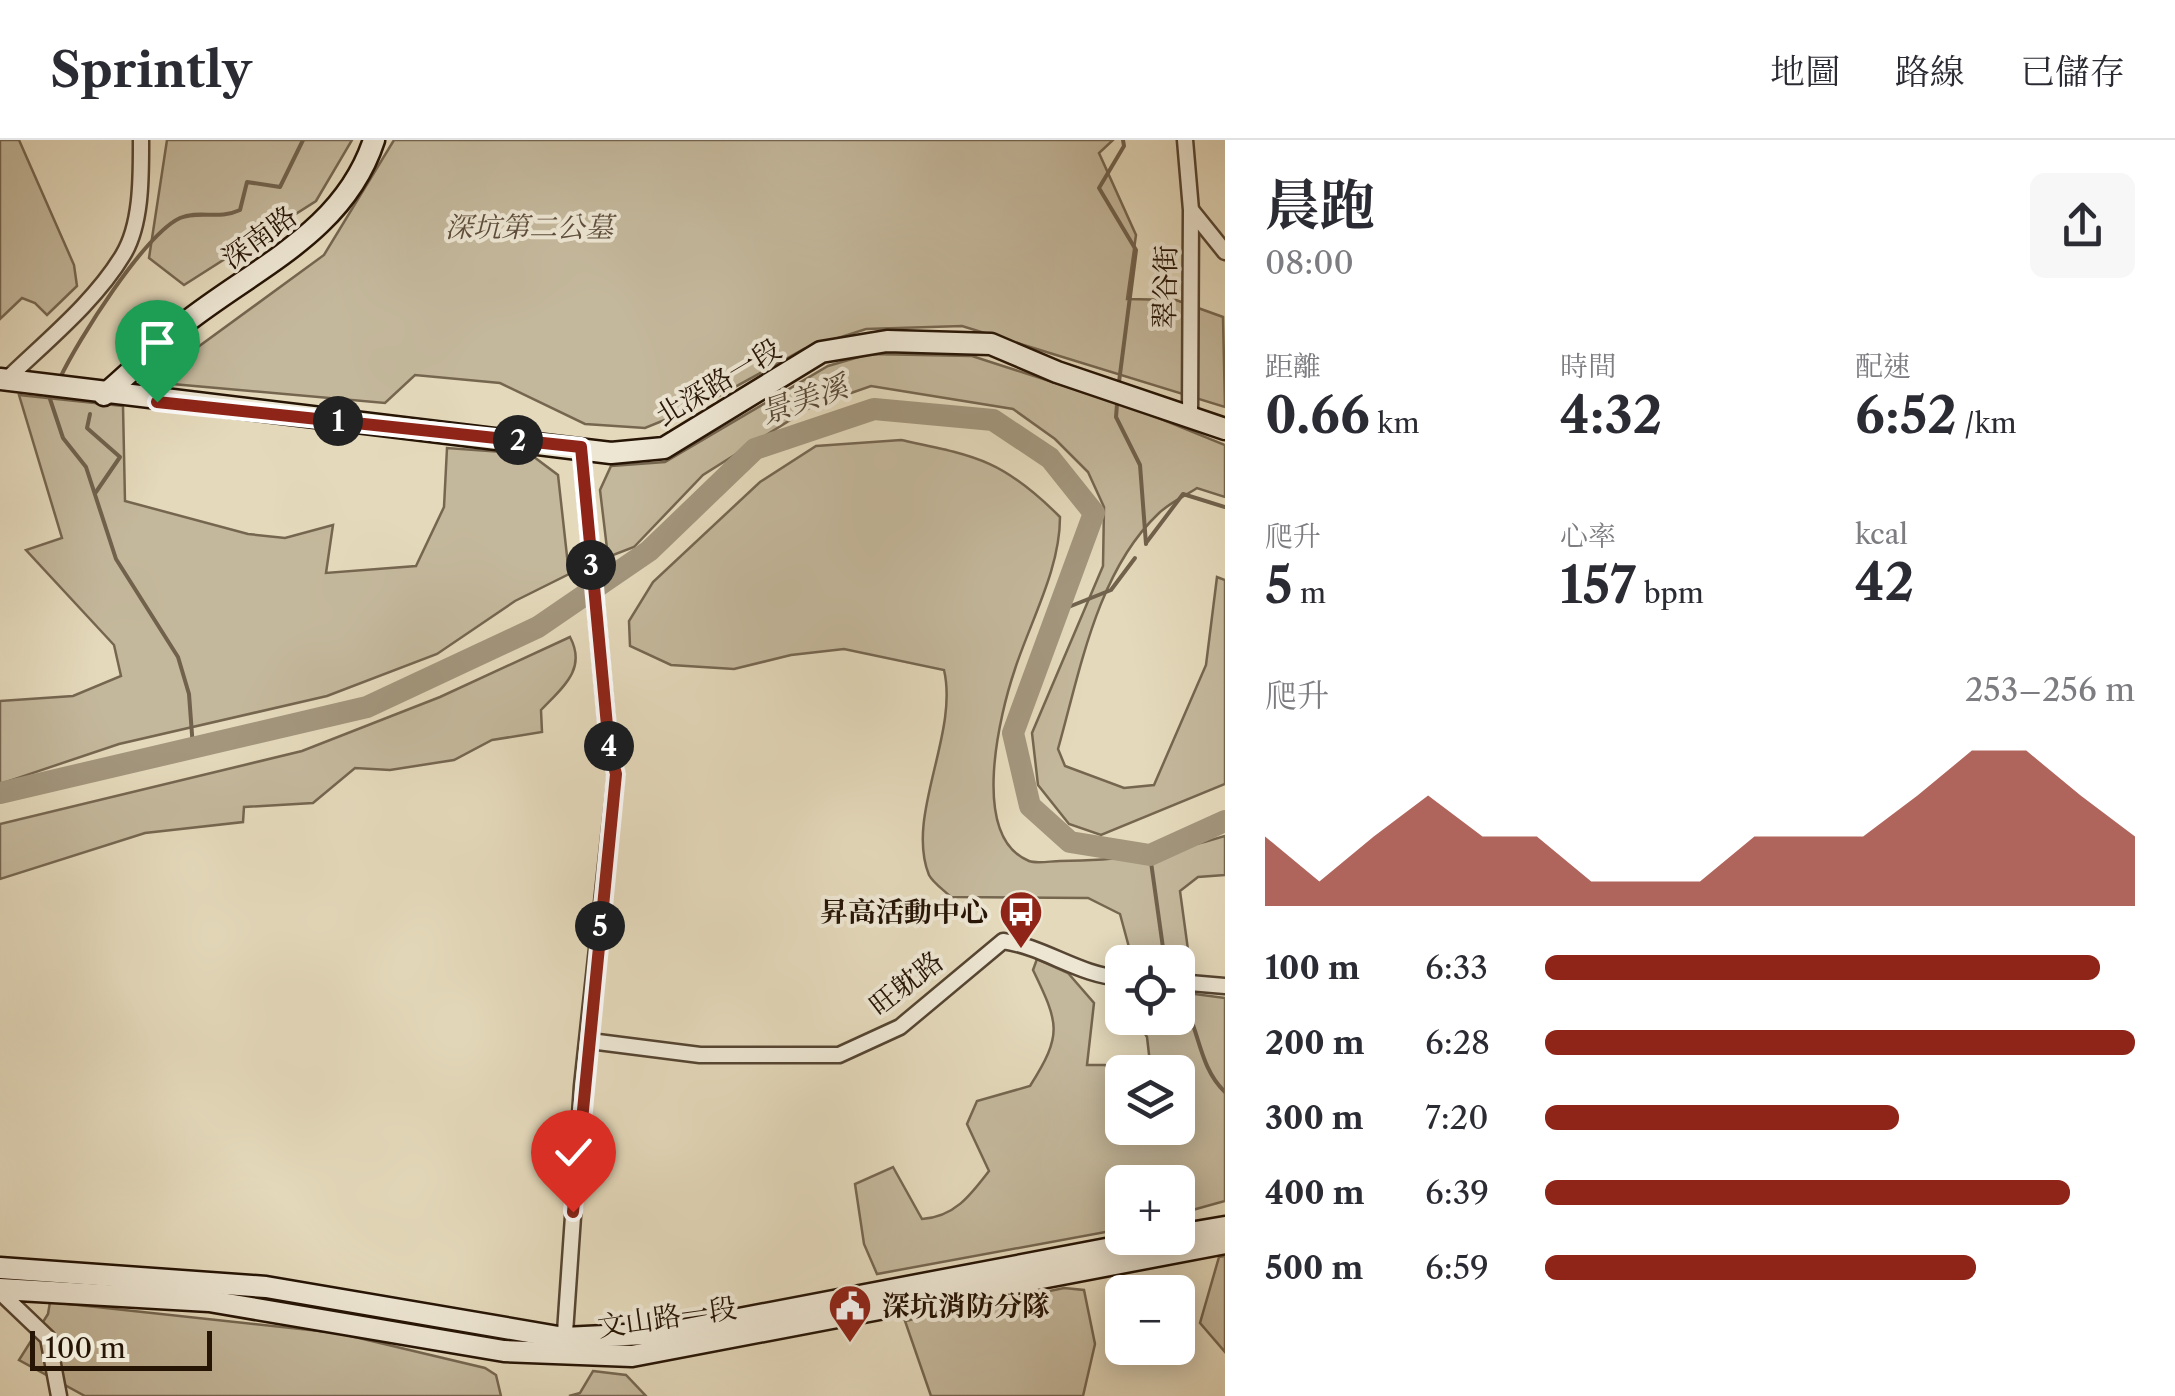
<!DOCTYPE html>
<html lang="zh-TW">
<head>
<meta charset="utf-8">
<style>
	body { margin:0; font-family:"Libre Caslon Text","Noto Serif TC",serif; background:#f7f7f7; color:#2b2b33; height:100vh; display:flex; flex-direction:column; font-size:38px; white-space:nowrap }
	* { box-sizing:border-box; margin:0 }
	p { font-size:32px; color:#7c7c81 }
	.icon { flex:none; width:55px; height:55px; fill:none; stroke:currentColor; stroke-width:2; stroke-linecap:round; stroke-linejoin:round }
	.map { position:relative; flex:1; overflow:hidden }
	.side { display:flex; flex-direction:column; background:#fff; width:950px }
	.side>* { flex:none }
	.fabs { position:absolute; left:1105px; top:805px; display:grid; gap:20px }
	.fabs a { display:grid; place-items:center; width:90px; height:90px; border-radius:15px; background:#fff; box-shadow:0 5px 25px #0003; font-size:50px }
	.scale { position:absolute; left:30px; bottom:25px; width:182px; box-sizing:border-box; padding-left:10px; border:5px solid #261405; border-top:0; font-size:28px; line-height:35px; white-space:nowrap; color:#261405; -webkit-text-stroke:8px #ede6d3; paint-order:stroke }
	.pin { position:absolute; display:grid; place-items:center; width:85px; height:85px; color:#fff; margin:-102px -42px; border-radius:50% 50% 50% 0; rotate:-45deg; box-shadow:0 0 10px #0007 }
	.pin .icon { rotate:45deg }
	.km { position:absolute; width:50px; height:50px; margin:-25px; border-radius:50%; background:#222; color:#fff; font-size:28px; line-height:50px; text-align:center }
	.round { display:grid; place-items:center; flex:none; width:105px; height:105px; border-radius:15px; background:#f7f7f7 }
	.summary { display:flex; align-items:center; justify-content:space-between; height:170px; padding:0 40px }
	h1 { font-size:55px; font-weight:700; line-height:75px }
	.stats { display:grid; grid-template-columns:repeat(3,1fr); gap:15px; height:170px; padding:10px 40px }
	.stats div { display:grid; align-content:center }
	.stats b { font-size:50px; font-weight:700 }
	.stats small { font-size:28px; font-weight:400 }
	.stats p { font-size:28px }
	.chart { height:280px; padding:20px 40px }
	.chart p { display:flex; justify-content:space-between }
	.chart svg { width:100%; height:180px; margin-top:10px; fill:#8f2418; opacity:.7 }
	ul { padding:0 40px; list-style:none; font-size:32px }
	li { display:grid; grid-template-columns:160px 120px 1fr; align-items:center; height:75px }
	li i { height:25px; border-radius:12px; background:#8f2418 }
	header { display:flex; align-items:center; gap:60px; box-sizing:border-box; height:140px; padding:0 50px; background:#fff; border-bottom:2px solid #e1e1e2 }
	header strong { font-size:48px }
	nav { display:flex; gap:55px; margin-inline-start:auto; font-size:35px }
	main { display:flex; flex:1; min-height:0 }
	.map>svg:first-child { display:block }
	.green { fill:#c4b89c; stroke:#756650; stroke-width:2.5 }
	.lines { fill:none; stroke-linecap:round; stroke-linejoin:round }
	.stream { stroke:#71624d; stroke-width:4 }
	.river { stroke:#a3967d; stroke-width:22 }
	.minor-casing { stroke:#564532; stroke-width:19 }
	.secondary-casing { stroke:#261405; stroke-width:25 }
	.minor { stroke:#ede6d3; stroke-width:14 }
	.secondary { stroke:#ede6d3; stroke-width:20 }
	.route-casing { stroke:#fff; stroke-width:20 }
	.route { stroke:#8f2418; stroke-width:12 }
	.labels { text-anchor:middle; stroke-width:8; stroke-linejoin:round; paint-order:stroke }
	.park-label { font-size:28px; font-style:italic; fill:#5d4d3a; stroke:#ede6d3 }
	.street-label { font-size:28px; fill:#261405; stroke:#ede6d3 }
	.poi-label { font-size:28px; font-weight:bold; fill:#261405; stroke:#ede6d3; text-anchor:end }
	.water-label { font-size:30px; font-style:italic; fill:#584835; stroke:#ede6d3 }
</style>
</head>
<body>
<header>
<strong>Sprintly</strong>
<nav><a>地圖</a><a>路線</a><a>已儲存</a></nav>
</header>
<main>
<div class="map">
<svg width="1225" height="1256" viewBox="0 0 1225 1256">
	<rect width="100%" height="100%" fill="#e4d9bb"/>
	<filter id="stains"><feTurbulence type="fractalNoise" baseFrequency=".002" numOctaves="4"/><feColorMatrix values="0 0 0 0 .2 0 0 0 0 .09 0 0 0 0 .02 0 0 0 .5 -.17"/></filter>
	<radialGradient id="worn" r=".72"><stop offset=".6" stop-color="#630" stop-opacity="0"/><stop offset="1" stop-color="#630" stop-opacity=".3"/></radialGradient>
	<g class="green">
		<polygon points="0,0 19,0 74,125 77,146 47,175 35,163 22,158 0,179"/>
		<polygon points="167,0 352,0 316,61 184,145 149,118"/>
		<polygon points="394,0 1113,0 1099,13 1136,95 1127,159 1176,160 1223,177 1225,267 962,186 866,189 804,209 704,264 645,288 585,284 500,243 415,235 385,263 150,242 324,115"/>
		<path d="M869 214 972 216 1139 270 1225 305V357L1197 348C1185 356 1169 363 1158 374 1097 432 1080 531 1058 609L1065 626 1124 648 1154 645 1206 525 1217 437 1225 440V644L1101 695 1069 684 1038 645 1032 593 1103 426 1104 367 1088 332 1055 299 1013 269 871 246 811 267 703 335 634 407 608 417 600 350 611 326 665 322 828 226Z"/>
		<polygon points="19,255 123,266 125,361 248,394 285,398 333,385 326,433 416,426 444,367 447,308 530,314 558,335 569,434 515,461 437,514 327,556 119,604 0,644 0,561 73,556 121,536 114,505 26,410 62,398"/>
		<path d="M901 300C977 316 1003 320 1060 377 1060 429 1031 480 1015 529 1000 573 969 697 1029 721 1037 724 1051 721 1060 721 1116 721 1171 713 1225 696V735L1198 737 1180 751 1194 854 1225 858V1061L1178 1074V1042H1122V1089L877 1134 864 1104 855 1044 893 1027 922 1079C954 1077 970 1056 989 1031L967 984 977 961 1030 946C1063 894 1059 884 1033 830L1037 819 1068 833 1094 863 1087 925H1105L1122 940V988H1178V932H1151L1147 897 1135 878H1178V822H1133L1120 774 1088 758 951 757C945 751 933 743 929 735 905 676 959 594 944 530L844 509 791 515 734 529 671 525 630 506 629 481 653 442 760 342 816 306Z"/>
		<path d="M570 497C587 529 563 547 541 570L542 592 492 600 454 620 390 630 355 628 313 663 244 667 243 682 145 693 0 739V684L302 611 440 557Z"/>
		<polygon points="1225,1116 1225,1212 1200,1183 1219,1117"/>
		<polygon points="1064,1148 1084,1150 1095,1204 1083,1256 931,1256 905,1181"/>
		<polygon points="50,1162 338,1193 485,1228 496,1235 501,1256 85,1256 19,1220 48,1174"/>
		<polygon points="593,1231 626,1235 646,1256 569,1256 580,1253"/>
	</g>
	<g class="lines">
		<g class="stream">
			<path d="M60 238C78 200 144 95 180 78 199 70 219 80 240 70L247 42 280 47 303 0"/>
			<polyline points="1119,242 1136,110 1099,48 1124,6 1123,0"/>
			<polyline points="50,259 63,298 86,327 116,419 178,517 189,554 193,608"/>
			<polyline points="1117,264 1116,277 1140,325 1146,404"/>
			<polyline points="90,274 87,288 120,317 96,352"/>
			<polyline points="1146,403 1183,354 1225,367"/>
			<polyline points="1061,470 1111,450 1135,418"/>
			<polyline points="1150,715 1165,822"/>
			<path d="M1178 854C1200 884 1197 926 1225 952"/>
		</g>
		<polyline class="river" points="0,653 367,567 538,487 649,411 755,309 874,269 993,280 1050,318 1094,373 1013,593 1030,666 1070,702 1150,715 1225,681"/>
		<g class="minor-casing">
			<g id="minor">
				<polyline points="1185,0 1191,70 1190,279"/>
				<polyline points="1192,71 1225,112"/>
				<path d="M6 240C45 202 95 162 123 115 142 84 141 35 141 0"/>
				<polyline points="1178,842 1225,846"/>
				<path d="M590 901 700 915H839L900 887 1003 801C1045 807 1080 836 1122 838"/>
				<polyline points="0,1152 48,1198 59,1256"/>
				<polyline points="564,1207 582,946 616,634 609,607 581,307"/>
			</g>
		</g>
		<g class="secondary-casing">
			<g id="secondary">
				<polyline points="0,239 611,313 664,308 821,212 887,201 991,204 1057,232 1225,289"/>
				<path d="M104 255C131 232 157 206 185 183 256 127 344 92 374 0"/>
				<polyline points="1178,1095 1225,1087"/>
				<polyline points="0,1128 266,1147 564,1198 666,1193 1164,1098"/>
				<polyline points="0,1149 209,1161 504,1211 632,1216 1225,1103"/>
			</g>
		</g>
		<use href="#minor" class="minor"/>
		<use href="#secondary" class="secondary"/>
	</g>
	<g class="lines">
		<g class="route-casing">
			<polyline id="route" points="157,262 581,307 609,607 616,634 573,1072"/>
		</g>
		<use href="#route" class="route"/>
	</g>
	<defs>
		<g id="bus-pin" transform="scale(2.25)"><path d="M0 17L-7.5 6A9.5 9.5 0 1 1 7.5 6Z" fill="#8f2418" stroke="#ede6d3"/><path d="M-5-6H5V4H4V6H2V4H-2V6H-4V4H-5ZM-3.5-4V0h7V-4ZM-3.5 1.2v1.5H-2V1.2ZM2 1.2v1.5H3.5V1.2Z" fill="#fff"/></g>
		<g id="civic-pin" transform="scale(2.25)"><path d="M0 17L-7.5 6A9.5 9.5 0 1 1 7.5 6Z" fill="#8f2418" stroke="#ede6d3"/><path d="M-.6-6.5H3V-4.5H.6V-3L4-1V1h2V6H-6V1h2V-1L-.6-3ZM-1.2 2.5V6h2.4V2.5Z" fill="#fff"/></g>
	</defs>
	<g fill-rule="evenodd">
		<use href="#bus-pin" x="1021" y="772"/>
		<use href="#civic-pin" x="850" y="1166"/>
	</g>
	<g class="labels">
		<g class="park-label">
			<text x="529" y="97">深坑第二公墓</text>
		</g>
		<g class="street-label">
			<text transform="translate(259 97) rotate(-36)" y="10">深南路</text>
			<text transform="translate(1165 147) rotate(-89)" y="10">翠谷街</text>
			<text transform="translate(718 242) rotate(-31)" y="10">北深路一段</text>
			<text transform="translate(906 843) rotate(-38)" y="10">旺躭路</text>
			<text transform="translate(667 1177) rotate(-8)" y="10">文山路一段</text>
		</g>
		<g class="poi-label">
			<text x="988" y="782">昇高活動中心</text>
			<text x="882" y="1176" text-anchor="start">深坑消防分隊</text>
		</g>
		<g class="water-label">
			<text transform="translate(804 260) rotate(-19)" y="10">景美溪</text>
		</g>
	</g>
	<rect width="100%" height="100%" filter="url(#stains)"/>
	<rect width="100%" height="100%" fill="url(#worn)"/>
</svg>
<div class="fabs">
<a><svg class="icon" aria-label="locate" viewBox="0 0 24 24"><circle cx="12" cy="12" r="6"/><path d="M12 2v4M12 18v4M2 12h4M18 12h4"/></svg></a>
<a><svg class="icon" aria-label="layers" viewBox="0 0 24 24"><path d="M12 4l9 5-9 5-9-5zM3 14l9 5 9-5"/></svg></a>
<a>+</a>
<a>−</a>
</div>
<div class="scale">100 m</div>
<div class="pin" style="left:157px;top:262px;background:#1e9e55"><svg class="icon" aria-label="arrive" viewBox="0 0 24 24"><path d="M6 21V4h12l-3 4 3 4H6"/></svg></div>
<div class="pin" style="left:573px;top:1072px;background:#d93025"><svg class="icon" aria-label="check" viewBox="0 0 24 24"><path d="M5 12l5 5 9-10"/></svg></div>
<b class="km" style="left:338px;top:281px">1</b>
<b class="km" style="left:518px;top:300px">2</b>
<b class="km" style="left:591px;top:425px">3</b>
<b class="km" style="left:609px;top:606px">4</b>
<b class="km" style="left:600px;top:786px">5</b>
</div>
<section class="side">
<div class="summary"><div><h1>晨跑</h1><p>08:00</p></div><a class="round"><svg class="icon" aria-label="share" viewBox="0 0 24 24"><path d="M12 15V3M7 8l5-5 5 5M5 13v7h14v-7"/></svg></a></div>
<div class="stats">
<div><p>距離</p><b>0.66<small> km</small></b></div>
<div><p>時間</p><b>4:32</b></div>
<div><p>配速</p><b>6:52<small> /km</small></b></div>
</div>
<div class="stats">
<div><p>爬升</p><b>5<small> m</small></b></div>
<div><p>心率</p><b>157<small> bpm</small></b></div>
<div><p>kcal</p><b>42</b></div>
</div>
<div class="chart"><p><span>爬升</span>253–256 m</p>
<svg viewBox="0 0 160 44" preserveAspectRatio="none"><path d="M0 44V27L10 38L20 27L30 17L40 27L50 27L60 38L70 38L80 38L90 27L100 27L110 27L120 17L130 6L140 6L150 17L160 27V44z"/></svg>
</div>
<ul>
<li><b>100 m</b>6:33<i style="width:94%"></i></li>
<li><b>200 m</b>6:28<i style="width:100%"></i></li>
<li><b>300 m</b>7:20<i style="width:60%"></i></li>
<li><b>400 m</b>6:39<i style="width:89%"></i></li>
<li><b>500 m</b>6:59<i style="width:73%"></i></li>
</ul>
</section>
</main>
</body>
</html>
